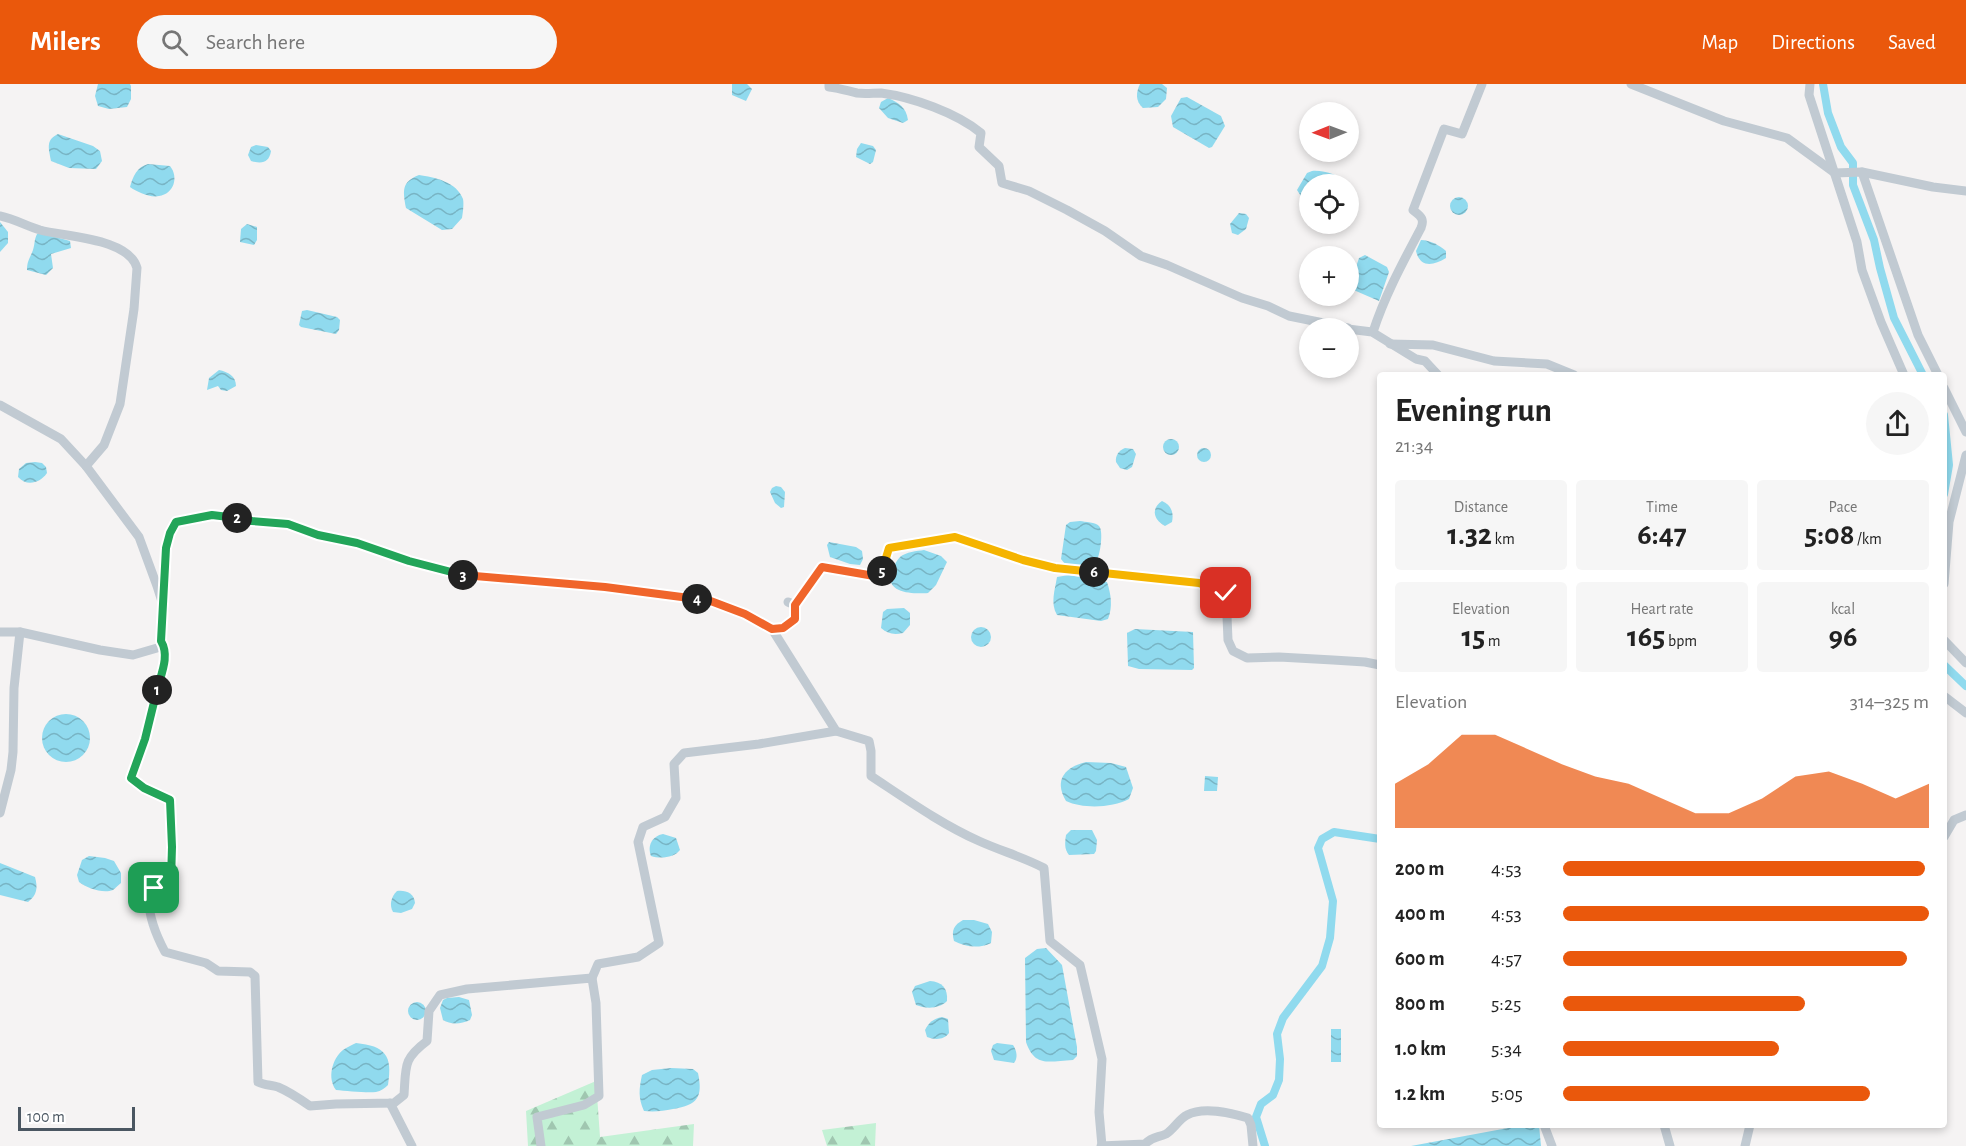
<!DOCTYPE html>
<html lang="en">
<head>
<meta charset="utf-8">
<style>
	body { margin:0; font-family:"Alegreya Sans",sans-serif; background:#f6f6f6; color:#222; height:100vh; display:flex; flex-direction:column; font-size:22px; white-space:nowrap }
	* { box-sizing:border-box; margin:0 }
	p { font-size:20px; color:#767676 }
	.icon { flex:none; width:33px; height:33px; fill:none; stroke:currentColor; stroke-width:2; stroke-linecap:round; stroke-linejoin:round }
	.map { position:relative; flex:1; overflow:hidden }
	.side { position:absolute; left:1377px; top:288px; width:570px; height:756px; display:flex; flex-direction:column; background:#fff; border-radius:6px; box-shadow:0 3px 9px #0003 }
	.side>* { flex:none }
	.needle { width:39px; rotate:269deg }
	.tools { position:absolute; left:1299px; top:18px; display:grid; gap:12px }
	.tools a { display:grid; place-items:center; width:60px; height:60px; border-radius:50%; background:#fff; box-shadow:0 3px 9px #0003; font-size:30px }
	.scale { position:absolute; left:18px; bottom:15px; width:117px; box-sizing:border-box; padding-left:6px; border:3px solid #4a5661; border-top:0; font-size:16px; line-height:21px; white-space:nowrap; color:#4a5661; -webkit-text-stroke:4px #fff; paint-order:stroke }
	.pin { position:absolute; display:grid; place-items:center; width:51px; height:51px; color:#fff; margin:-26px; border-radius:12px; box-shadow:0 3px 9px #0006 }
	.km { position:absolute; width:30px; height:30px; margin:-15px; border-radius:50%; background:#222; color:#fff; font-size:16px; line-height:30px; text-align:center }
	.round { display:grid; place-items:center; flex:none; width:63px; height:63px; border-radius:32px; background:#f6f6f6 }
	.head { display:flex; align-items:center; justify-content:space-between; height:102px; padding:0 18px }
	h1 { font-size:33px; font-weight:600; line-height:45px }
	.stats { display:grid; grid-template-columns:repeat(3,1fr); gap:9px; height:102px; padding:6px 18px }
	.stats div { display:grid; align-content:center; border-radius:6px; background:#f6f6f6; text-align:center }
	.stats b { font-size:30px; font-weight:600 }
	.stats small { font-size:16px; font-weight:400 }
	.stats p { font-size:16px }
	.chart { height:168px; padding:12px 18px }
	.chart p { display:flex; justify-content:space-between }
	.chart svg { width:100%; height:108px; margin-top:6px; fill:#ea580c; opacity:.7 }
	ul { padding:0 18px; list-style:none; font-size:20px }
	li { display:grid; grid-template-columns:96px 72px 1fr; align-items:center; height:45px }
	li i { height:15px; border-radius:8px; background:#ea580c }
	header { display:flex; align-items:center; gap:36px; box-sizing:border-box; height:84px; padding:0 30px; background:#ea580c; color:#fff }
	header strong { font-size:28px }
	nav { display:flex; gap:33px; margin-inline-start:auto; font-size:21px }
	.search { width:420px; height:54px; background:#f6f6f6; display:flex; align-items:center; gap:15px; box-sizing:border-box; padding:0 21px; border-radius:33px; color:#767676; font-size:22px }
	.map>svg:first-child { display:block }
	.forest { fill:url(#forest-firs) }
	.water { fill:url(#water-waves) }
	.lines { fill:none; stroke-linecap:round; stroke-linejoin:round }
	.canal { stroke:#90daee; stroke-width:8 }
	.street { stroke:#c1cad2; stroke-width:9 }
	.split-1-casing { stroke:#fff; stroke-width:12 }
	.split-2-casing { stroke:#fff; stroke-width:12 }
	.split-3-casing { stroke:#fff; stroke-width:12 }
	.split-4-casing { stroke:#fff; stroke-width:12 }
	.split-5-casing { stroke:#fff; stroke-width:12 }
	.split-6-casing { stroke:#fff; stroke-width:12 }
	.split-7-casing { stroke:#fff; stroke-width:12 }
	.split-1 { stroke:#22a559; stroke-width:8 }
	.split-2 { stroke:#22a559; stroke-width:8 }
	.split-3 { stroke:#22a559; stroke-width:8 }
	.split-4 { stroke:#f0652b; stroke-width:8 }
	.split-5 { stroke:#f0652b; stroke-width:8 }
	.split-6 { stroke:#f5b400; stroke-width:8 }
	.split-7 { stroke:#f5b400; stroke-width:8 }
</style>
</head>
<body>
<header>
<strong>Milers</strong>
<div class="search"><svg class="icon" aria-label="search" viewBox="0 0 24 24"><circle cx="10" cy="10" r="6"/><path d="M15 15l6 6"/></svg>Search here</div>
<nav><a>Map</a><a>Directions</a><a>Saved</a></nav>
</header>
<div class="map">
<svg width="1966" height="1062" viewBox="0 0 1966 1062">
	<defs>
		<pattern id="forest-firs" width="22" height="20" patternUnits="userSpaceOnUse" patternTransform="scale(1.5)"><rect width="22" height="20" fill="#c3f1d5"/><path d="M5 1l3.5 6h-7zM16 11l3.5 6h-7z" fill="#a0c6b0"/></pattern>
		<pattern id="water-waves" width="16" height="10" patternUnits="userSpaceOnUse" patternTransform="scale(1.5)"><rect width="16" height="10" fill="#90daee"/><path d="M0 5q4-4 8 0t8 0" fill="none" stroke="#78b4c4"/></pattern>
	</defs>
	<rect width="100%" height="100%" fill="#f5f3f3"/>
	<g class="forest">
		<polygon points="596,997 600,1053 694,1040 693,1062 528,1062 526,1027"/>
		<polygon points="876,1039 875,1062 827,1062 822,1046"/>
	</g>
	<g class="water">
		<polygon points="98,0 130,0 131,2 131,15 127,23 109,25 98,22 95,12"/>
		<polygon points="732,0 747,0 752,5 746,17 732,11"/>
		<path d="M1140 0H1162L1167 4 1166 15 1158 23 1143 24C1135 17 1136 8 1140 0Z"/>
		<polygon points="1187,13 1221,32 1225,42 1212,63 1209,64 1173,43 1171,32 1181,14"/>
		<path d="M888 14C899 19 906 23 908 36L903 39 888 34 879 24 881 18Z"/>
		<path d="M58 50 93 62 100 67 102 77 96 85 69 84 51 77C49 65 45 56 58 50Z"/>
		<polygon points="861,59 873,62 876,66 873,78 870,80 856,73 857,65"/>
		<path d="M256 61 268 63 271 67C269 79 262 80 251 77L248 71 251 63Z"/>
		<path d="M148 80 170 82C179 93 174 110 159 112 150 114 137 108 130 103 133 92 137 83 148 80Z"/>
		<path d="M1312 87C1324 86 1340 91 1348 100H1310L1309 121 1306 120 1297 106 1307 89Z"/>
		<path d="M419 91C434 93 457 98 463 115 464 120 463 128 462 134L452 145 442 146 406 124C403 107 401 98 419 91Z"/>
		<circle cx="1459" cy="122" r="9"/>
		<polygon points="1239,129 1246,130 1249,134 1246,145 1238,151 1232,149 1230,140"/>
		<polygon points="0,138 8,148 8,159 0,168"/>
		<polygon points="247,140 257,143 257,156 254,161 240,158 241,145"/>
		<path d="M37 150H45L70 157 71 164 51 170 53 184 46 191 27 186C27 177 30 174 33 166 35 160 34 156 37 150Z"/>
		<path d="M1421 156C1430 156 1439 161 1446 167V174C1433 182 1420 184 1416 167Z"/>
		<polygon points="1365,171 1387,183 1389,188 1379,217 1349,204 1359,174"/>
		<polygon points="307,226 337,233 340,236 339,246 336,250 301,243 299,241 302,227"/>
		<path d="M219 286C228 288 236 292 236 302L227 307 221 306 218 302 207 306 209 294Z"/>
		<circle cx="1171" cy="363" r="8"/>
		<circle cx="1204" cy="371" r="7"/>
		<path d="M1125 364 1133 365 1136 370 1132 383 1127 386 1120 384 1116 378C1115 372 1119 366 1125 364Z"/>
		<path d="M35 378 42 379 46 383 47 389C40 399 27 403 18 393L19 385 26 379Z"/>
		<polygon points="776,402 781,403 785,408 784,423 781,424 775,419 770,408 772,404"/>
		<path d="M1162 417C1171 421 1174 428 1172 438L1165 442C1153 436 1151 424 1162 417Z"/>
		<path d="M1080 437C1085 438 1096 438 1099 442 1104 447 1100 475 1095 479 1088 484 1073 480 1065 480L1061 475 1066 441 1070 438Z"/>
		<polygon points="829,458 856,463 862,467 863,475 860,481 850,480 830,473 827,461"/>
		<path d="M924 466 941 472 947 478 936 501 928 509C915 510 886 510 891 490 893 484 896 477 900 473 906 468 917 467 924 466Z"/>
		<path d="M1069 491 1107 498C1111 510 1113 523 1108 535L1101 537 1057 531C1050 519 1055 506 1057 493Z"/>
		<path d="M904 524 910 529V541L903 549C894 551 888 550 881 544L883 528 887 525Z"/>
		<circle cx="981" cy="553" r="10"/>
		<polygon points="1135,545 1193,548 1194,584 1192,586 1139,585 1128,582 1127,549"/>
		<circle cx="66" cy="654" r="24"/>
		<path d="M1086 678 1111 679 1126 683 1133 704 1129 715C1112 724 1083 725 1066 717 1053 695 1066 683 1086 678Z"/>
		<polygon points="1205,692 1218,693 1217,707 1204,707"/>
		<path d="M1071 746H1092L1097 756 1096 767 1094 770 1069 771C1064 765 1065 758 1066 751Z"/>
		<path d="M663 750 676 754 680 766C674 774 660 775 651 772 647 762 652 752 663 750Z"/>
		<path d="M89 772 105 774 114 777 121 789V799C118 801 116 804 113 806 103 810 87 804 79 798L77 791 82 776Z"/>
		<path d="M0 779 35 793C38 804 37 811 28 818L0 811Z"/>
		<path d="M397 807C406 806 414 809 415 819L412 825 401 829 393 828C389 821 391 813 397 807Z"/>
		<path d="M963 836H974L988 840 992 848 991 859C979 865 965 863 954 857 951 846 954 841 963 836Z"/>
		<path d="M1046 864 1062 881 1077 963V972L1073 976C1049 977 1035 984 1026 958L1025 874 1037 865Z"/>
		<path d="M930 897C942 898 948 904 947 917 939 925 926 925 916 921L912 908 915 902Z"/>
		<path d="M447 914 459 913 469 916 472 931 470 936C461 940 451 941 443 936L440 924 443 916Z"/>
		<circle cx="417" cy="927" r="9"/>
		<path d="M942 933 948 935 949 949C944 956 935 956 927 953L925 946C929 938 933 935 942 933Z"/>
		<rect x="1331" y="945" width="10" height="33"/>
		<path d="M356 959C385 962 393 971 388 1001 385 1004 381 1007 376 1008 367 1009 346 1007 336 1006 327 994 332 975 343 966 347 963 352 961 356 959Z"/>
		<path d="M997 959 1013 961C1017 967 1018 974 1014 979L994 976 991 967 993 961Z"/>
		<path d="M671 984 693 985 698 989C703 1013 698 1021 673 1025 663 1027 655 1028 644 1027 638 1014 639 1005 642 991L652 986Z"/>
		<polygon points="1524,1041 1539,1041 1541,1062 1411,1062"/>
	</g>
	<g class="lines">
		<g class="canal">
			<polyline points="1823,0 1828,29 1841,63 1853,79 1853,101 1874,156 1880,184 1894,234 1923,291"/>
			<polyline points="1944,331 1949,381 1944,410"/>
			<polyline points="1944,581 1966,602"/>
			<polyline points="1265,1062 1256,1033 1261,1020 1273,1011 1279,996 1280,975 1277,950 1283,934 1322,882 1330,854 1333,817 1318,764 1322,755 1334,748 1380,755"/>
		</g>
		<g class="street">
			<path d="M829 0V3C839 4 848 7 857 9 865 10 873 9 881 9 912 13 957 29 981 49L979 63 999 82 1002 99 1029 107 1067 126 1105 147 1141 172 1167 181 1242 214 1268 222 1289 232 1348 244"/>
			<polyline points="1631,0 1724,37 1787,54 1835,89 1862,88 1933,103 1966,107"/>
			<polyline points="1810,0 1809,11 1857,158 1862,186 1881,238 1904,291"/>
			<polyline points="1862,88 1918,251 1938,291"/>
			<path d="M0 132C14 135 27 142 40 146 65 153 129 154 137 184L134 225 120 320 104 361 86 382"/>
			<polyline points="1348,245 1372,248 1416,275 1425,277 1438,291"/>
			<path d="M1373 248C1385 211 1403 178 1421 144 1425 134 1420 132 1413 126L1444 45 1462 50 1482 0"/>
			<polyline points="1390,260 1433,261 1494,277 1547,280 1574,291"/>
			<polyline points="1944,304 1966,348"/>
			<path d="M0 321 61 355 86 382 139 453 157 502 164 524 161 557 164 562 165 577 145 655 131 694 144 704 169 716 172 763 171 796 150 808C146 827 156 851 165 868L206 879 218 887 250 888 255 892 258 998C264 1001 271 1001 278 1003 290 1008 300 1015 310 1022L336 1020 394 1019 404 1011C406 982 403 975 427 957L429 927 440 911 467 905 592 894 596 919 599 1012 584 1021 537 1033 541 1062"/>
			<polyline points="1944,500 1949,438 1966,371"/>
			<path d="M164 517C166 491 162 461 176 438L211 431 288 440 318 451 357 459 409 477 469 492 605 503 708 516 745 530 772 545 836 647 869 657 871 667V692C906 715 941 740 979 757 1001 767 1023 773 1044 784L1050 857 1080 881 1102 975 1099 1028 1102 1062"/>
			<polyline points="795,521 822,483 880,493 889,464 955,453 1023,476 1055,484 1199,499 1226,509 1228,556 1233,567 1247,574 1279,573 1333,576 1365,578 1380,581"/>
			<polyline points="772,545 783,544 795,535 795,521 788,518"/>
			<polyline points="0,548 20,548 100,566 133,571 164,562"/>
			<polyline points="1944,556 1966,579"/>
			<polyline points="1944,612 1966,629"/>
			<polyline points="0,729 11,686 13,668 14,604 20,548"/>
			<polyline points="1944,753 1954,736 1966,731"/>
			<polyline points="592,894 598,880 638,873 659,859 638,758 643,743 665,733 676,714 674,680 684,669 759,660 836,647"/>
			<polyline points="390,1019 412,1062"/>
			<polyline points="1544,1041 1552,1062"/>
			<polyline points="1664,1041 1670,1062"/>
			<path d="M1101 1062 1145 1060C1153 1052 1157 1054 1166 1050 1174 1045 1179 1035 1187 1031 1204 1022 1231 1029 1248 1034L1251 1041 1253 1062"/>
			<polyline points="1745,1062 1750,1041"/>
		</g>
	</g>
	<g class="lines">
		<g class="split-1-casing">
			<polyline id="split-1" points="154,804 171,796 172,763 170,716 144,704 131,694 145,655 157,606"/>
		</g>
		<g class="split-2-casing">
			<path id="split-2" d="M157 606C161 590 170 572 161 557L166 464 170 449 176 438 212 431 237 434"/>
		</g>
		<g class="split-3-casing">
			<polyline id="split-3" points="237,434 252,437 288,440 318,451 357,459 409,477 463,491"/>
		</g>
		<g class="split-4-casing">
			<polyline id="split-4" points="463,491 605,503 697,515"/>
		</g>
		<g class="split-5-casing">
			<polyline id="split-5" points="697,515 708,516 745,530 772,545 783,544 795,535 795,521 822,483 880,493 882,487"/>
		</g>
		<g class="split-6-casing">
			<polyline id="split-6" points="882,487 889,464 955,453 1023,476 1055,484 1094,488"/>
		</g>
		<g class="split-7-casing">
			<polyline id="split-7" points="1094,488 1199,499 1226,509"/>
		</g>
		<use href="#split-1" class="split-1"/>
		<use href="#split-2" class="split-2"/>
		<use href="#split-3" class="split-3"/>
		<use href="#split-4" class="split-4"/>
		<use href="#split-5" class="split-5"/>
		<use href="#split-6" class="split-6"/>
		<use href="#split-7" class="split-7"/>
	</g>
</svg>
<div class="tools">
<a><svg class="needle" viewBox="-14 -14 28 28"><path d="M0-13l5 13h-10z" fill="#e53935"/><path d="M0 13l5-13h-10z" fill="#767676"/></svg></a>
<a><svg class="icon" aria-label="locate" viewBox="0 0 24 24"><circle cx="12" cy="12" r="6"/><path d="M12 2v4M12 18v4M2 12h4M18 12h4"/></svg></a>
<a>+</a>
<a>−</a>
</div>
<div class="scale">100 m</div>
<div class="pin" style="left:154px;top:804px;background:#1e9e55"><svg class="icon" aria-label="arrive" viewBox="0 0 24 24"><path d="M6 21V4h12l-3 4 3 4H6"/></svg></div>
<div class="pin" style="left:1226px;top:509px;background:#d93025"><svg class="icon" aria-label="check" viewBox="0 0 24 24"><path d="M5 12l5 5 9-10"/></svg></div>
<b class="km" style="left:157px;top:606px">1</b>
<b class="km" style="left:237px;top:434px">2</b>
<b class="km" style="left:463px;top:491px">3</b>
<b class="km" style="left:697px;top:515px">4</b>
<b class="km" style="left:882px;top:487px">5</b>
<b class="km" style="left:1094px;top:488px">6</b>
<section class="side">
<div class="head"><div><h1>Evening run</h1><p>21:34</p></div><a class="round"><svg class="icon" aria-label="share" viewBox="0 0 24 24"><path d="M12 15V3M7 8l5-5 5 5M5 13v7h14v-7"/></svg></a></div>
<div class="stats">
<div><p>Distance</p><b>1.32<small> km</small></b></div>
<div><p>Time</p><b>6:47</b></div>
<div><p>Pace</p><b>5:08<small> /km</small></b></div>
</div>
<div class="stats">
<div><p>Elevation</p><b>15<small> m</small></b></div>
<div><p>Heart rate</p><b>165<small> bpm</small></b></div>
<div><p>kcal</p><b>96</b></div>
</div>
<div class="chart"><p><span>Elevation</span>314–325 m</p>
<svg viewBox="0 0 160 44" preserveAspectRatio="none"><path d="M0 44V26L10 18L20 6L30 6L40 12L50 18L60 23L70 26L80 32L90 38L100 38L110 32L120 23L130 21L140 26L150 32L160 26V44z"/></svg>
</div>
<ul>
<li><b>200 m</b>4:53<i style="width:99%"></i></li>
<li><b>400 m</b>4:53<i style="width:100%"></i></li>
<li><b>600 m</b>4:57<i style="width:94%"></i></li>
<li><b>800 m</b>5:25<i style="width:66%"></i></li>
<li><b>1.0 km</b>5:34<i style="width:59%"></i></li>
<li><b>1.2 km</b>5:05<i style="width:84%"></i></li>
</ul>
</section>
</div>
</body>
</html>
